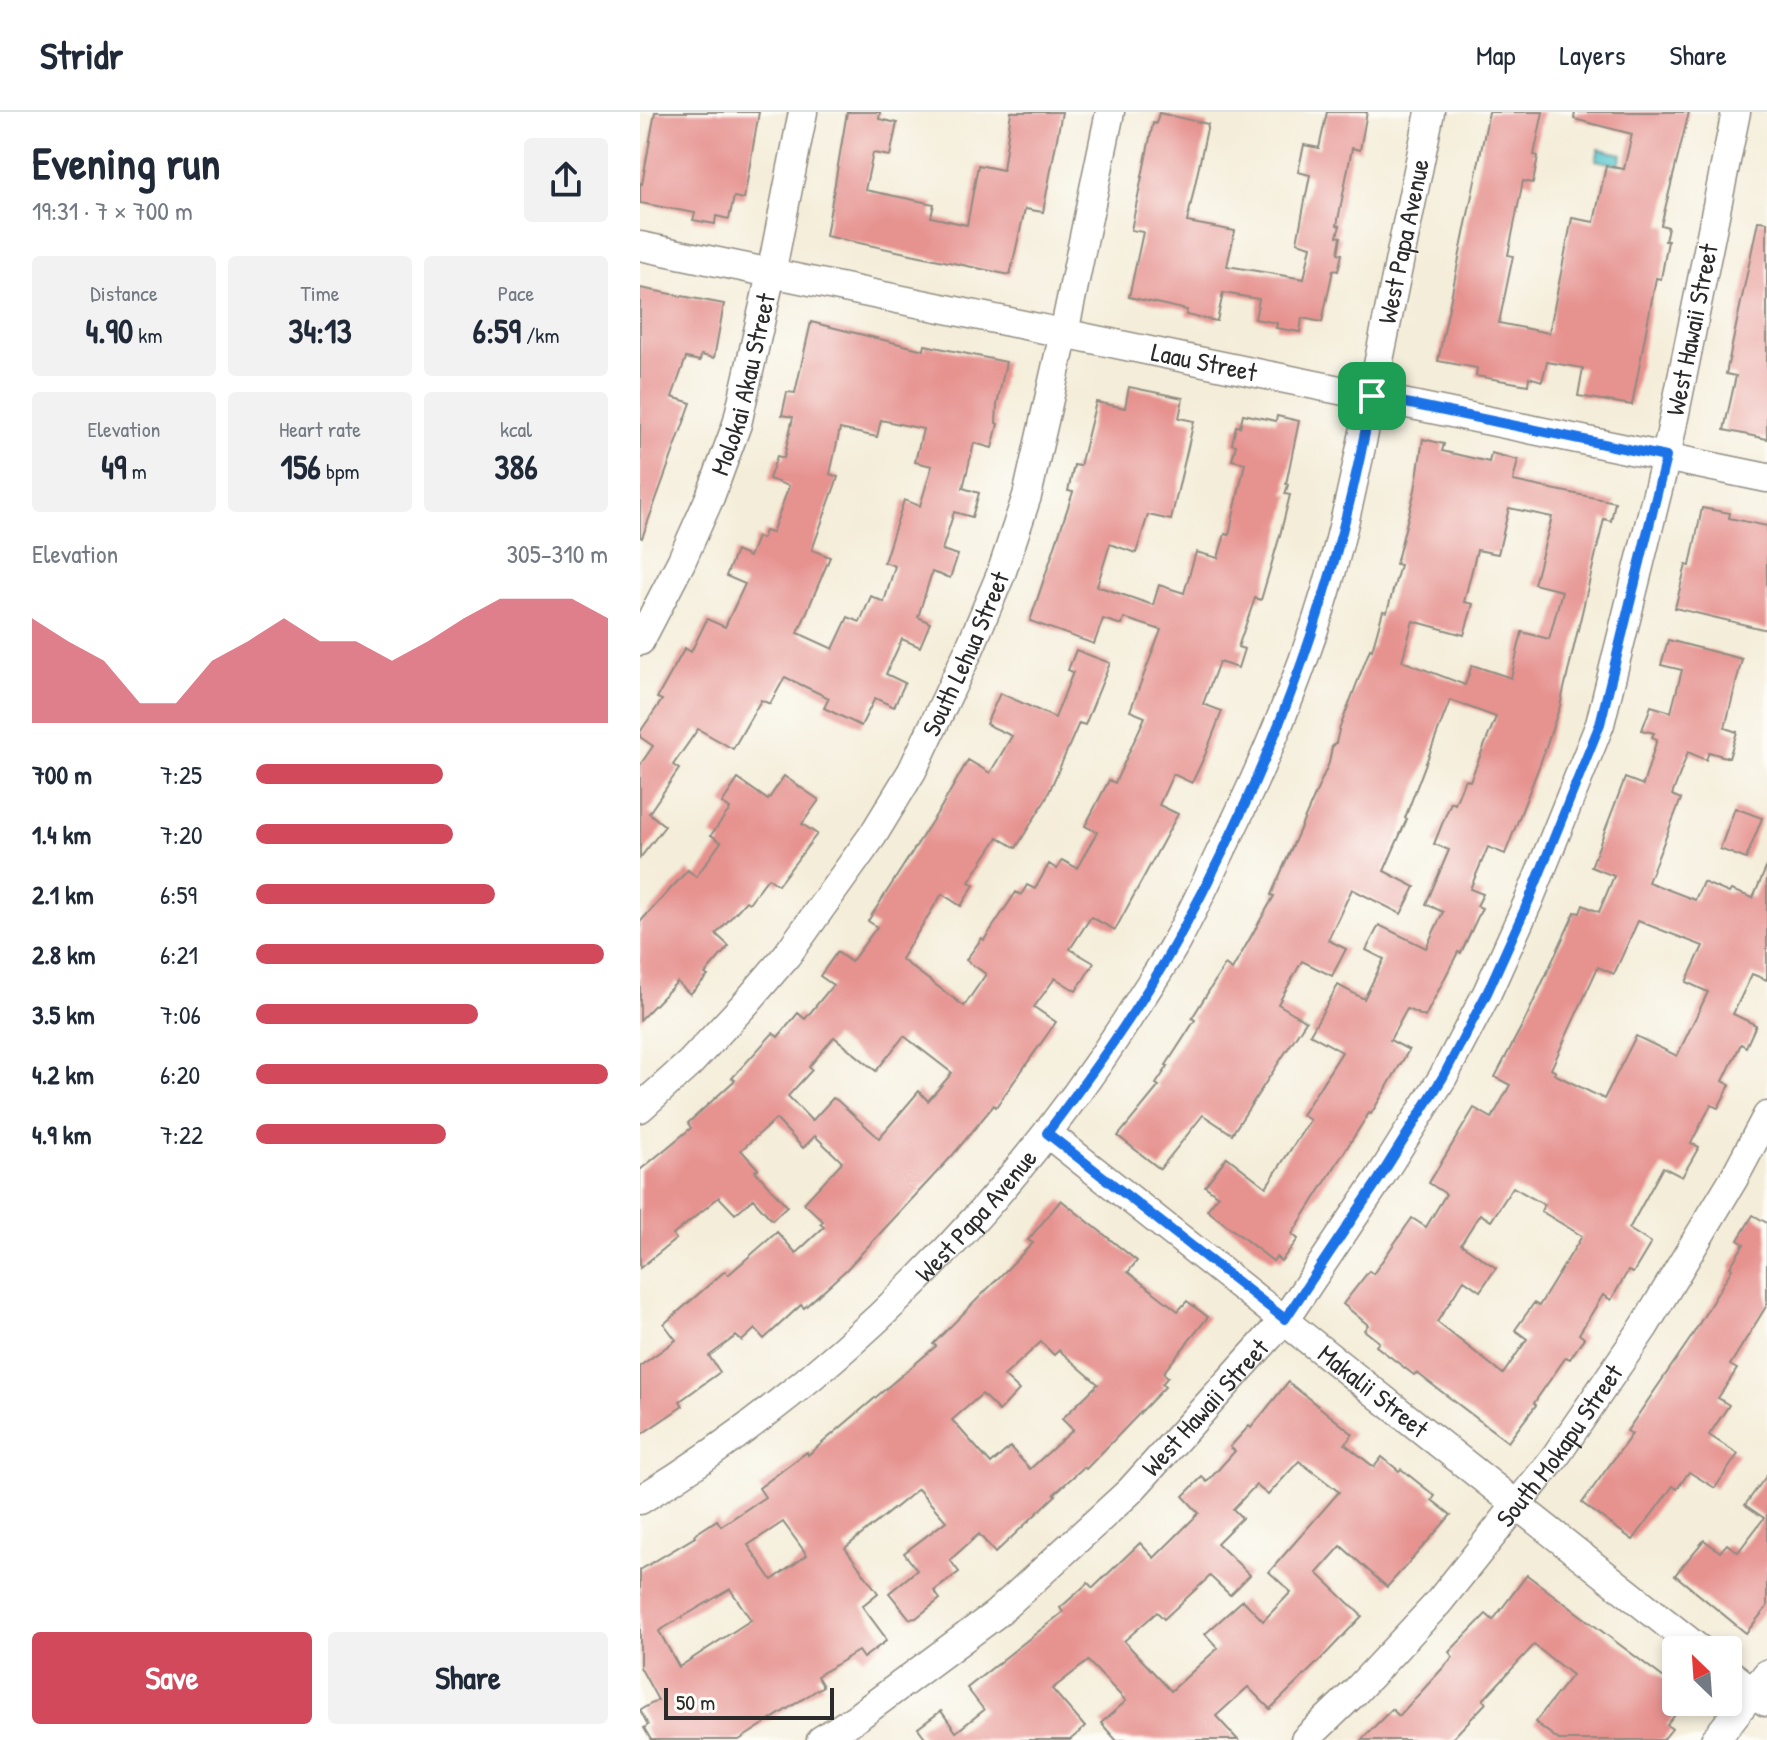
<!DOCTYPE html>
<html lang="en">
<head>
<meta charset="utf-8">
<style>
	body { margin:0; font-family:"Patrick Hand",sans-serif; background:#f2f2f3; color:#1f2937; height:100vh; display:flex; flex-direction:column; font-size:30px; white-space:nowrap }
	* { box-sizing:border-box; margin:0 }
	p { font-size:26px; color:#747a83 }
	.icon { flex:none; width:44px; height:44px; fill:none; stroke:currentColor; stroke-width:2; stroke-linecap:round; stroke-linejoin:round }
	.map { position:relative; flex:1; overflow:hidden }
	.panel { display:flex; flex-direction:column; background:#fff; width:640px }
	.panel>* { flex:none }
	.needle { width:52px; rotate:335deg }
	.buttons { position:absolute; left:1022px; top:1524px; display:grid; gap:16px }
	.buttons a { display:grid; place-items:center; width:80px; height:80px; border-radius:8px; background:#fff; box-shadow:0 4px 12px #0003; font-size:40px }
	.scale { position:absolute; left:24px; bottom:20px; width:170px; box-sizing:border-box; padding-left:8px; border:4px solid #2b2b2b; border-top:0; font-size:22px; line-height:28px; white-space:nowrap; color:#2b2b2b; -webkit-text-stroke:6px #fdfcf7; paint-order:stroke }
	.pin { position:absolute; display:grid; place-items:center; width:68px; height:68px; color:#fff; margin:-34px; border-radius:16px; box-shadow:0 4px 12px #0006 }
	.round { display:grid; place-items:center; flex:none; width:84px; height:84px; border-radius:8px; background:#f2f2f3 }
	.headline { display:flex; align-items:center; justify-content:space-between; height:136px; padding:0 32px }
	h1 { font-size:44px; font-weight:700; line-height:60px }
	.metrics { display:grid; grid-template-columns:repeat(3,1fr); gap:12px; height:136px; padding:8px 32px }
	.metrics div { display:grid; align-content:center; border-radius:8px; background:#f2f2f3; text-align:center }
	.metrics b { font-size:34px; font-weight:700 }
	.metrics small { font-size:22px; font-weight:400 }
	.metrics p { font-size:22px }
	.chart { height:224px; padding:16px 32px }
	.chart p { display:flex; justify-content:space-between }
	.chart svg { width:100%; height:144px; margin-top:8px; fill:#d1495b; opacity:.7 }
	.primary-button { display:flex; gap:16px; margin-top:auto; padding:16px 32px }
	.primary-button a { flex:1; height:92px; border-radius:8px; background:#d1495b; color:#fff; font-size:32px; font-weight:700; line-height:92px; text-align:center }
	.primary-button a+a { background:#f2f2f3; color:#1f2937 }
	ul { padding:0 32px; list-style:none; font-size:26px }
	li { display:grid; grid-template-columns:128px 96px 1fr; align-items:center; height:60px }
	li i { height:20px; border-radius:10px; background:#d1495b }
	header { display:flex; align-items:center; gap:48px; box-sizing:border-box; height:112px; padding:0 40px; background:#fff; border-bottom:2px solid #e0e1e3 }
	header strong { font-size:38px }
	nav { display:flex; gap:44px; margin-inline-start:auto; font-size:28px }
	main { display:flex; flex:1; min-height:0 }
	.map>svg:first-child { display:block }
	.water { fill:#5ac8cf; stroke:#427a7d; stroke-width:2 }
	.building { fill:#e6928f; fill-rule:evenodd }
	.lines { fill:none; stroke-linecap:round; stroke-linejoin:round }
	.minor-casing { stroke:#908c82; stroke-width:31 }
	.minor { stroke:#fff; stroke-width:28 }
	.route-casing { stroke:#fff; stroke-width:16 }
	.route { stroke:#1a73e8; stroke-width:10 }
	.labels { text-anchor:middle; stroke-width:8; stroke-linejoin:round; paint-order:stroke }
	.street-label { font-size:26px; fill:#2b2b2b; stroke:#fdfcf7 }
</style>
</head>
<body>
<header>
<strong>Stridr</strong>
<nav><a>Map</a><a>Layers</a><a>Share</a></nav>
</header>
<main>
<section class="panel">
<div class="headline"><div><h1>Evening run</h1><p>19:31 · 7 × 700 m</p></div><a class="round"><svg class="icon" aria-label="share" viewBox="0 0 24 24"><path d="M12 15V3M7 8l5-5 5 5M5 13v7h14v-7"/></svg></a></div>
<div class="metrics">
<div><p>Distance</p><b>4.90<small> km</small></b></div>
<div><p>Time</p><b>34:13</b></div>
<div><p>Pace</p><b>6:59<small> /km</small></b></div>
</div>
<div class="metrics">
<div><p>Elevation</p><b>49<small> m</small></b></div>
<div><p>Heart rate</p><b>156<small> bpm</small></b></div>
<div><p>kcal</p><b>386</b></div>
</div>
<div class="chart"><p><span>Elevation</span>305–310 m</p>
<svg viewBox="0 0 160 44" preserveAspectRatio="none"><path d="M0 44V12L10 19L20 25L30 38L40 38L50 25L60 19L70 12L80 19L90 19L100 25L110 19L120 12L130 6L140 6L150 6L160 12V44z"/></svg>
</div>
<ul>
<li><b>700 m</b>7:25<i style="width:53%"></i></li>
<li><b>1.4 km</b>7:20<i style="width:56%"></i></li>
<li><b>2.1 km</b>6:59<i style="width:68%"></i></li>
<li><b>2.8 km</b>6:21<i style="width:99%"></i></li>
<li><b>3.5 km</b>7:06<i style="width:63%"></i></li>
<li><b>4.2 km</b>6:20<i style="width:100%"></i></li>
<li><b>4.9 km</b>7:22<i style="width:54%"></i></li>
</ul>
<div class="primary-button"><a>Save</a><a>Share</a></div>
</section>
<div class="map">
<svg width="1127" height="1628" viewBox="0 0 1127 1628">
	<rect width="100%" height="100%" fill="#fdfcf7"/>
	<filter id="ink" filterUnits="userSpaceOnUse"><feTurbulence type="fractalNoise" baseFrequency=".0125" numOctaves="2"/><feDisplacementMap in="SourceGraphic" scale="16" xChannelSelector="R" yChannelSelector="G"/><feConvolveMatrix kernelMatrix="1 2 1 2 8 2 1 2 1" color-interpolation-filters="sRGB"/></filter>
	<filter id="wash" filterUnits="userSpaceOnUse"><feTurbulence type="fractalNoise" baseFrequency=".006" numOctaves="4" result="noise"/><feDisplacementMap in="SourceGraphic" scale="32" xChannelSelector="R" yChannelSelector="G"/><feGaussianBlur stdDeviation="1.8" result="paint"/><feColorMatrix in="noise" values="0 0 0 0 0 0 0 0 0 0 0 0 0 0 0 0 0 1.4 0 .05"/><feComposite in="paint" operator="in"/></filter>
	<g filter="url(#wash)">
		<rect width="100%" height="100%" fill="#f4edd9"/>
		<polygon class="water" points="959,37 982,42 979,53 956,48"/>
		<g id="blocks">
			<g class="building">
				<polygon points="15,0 119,0 104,87 94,85 89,107 76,104 75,112 53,108 55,101 0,91 0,71 2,72"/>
				<polygon points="207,0 240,0 239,7 257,11 250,44 233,41 225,78 294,92 291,105 327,113 338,53 363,58 371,0 422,0 403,100 385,97 370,163 186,124"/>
				<polygon points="687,0 727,0 720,38 712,36 697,113 700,114 697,124 701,125 698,141 702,142 698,159 693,158 682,210 662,206 660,220 636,216 637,211 615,207 619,187 583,181 577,209 546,203 547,198 489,185 503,120 491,118 513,11 516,12 519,1 568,12 547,110 595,119 587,154 664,167 671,134 657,130 670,63 658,60 664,33 679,36"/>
				<polygon points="849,0 903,0 894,43 898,44 893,71 883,69 868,143 873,144 859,211 909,221 932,106 954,110 966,54 984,57 992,22 934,7 935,0 1049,0 1021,113 1028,115 1025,129 1028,129 1021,167 1016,166 992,293 938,284 943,256 907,250 902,269 889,265 888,273 836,264 837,256 798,249"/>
				<polygon points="1118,109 1127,110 1127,327 1084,318 1096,264 1086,262"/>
				<polygon points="0,176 84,192 74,246 61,243 60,249 46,246 32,285 51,291 2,426 0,425"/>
				<path d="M171 210 284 238 285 233 366 250 357 293 356 311 358 312 352 336 334 331 323 376 339 381 332 405 314 400 302 438 318 443 310 466 292 460 278 505 290 511 280 535 262 527 246 562 265 571 254 595 235 586 221 614 184 596 189 586 145 565 130 592 121 588 93 637 58 617 33 653 39 657 9 701 25 714 0 746V653L13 634 0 625V620L22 588 17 586 45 536 51 540 67 507 85 515 105 472 86 464 96 439 109 445 117 425 122 427 125 419 132 421 149 374 129 367 137 344 144 346 153 305 142 303 147 280 155 281ZM241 308 283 317 275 350 292 354 280 394 264 388 244 450 255 454 244 490 231 484 220 510 208 505 193 537 158 521 190 445 172 438 198 365 190 362 200 317 237 325Z"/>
				<path d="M489 275 543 286 539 306 554 309 531 408 508 403 496 441 470 432 457 474 513 493 519 473 544 481 556 440 578 446 585 422 589 423 605 351 592 348 596 333 592 332 596 314 600 315 603 302 636 309 637 304 659 309 646 372 648 373 645 382 650 383 640 423 621 488 615 486 598 535 604 537 598 556 579 550 563 592 582 599 565 643 552 671 533 662 519 693 538 702 475 818 451 805 430 837 454 851 436 879 415 866 394 895 416 910 356 995 354 993 312 1044 206 1158 164 1196 161 1193 124 1227 115 1217 102 1229 96 1224 69 1244 80 1260 40 1289 43 1294 0 1323V1254L36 1228 24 1212 85 1159 88 1163 137 1120 156 1141 184 1115 180 1112 183 1109 164 1091 202 1050 175 1024 163 1036 136 1007 101 1038 118 1057 115 1059 147 1094 132 1108 113 1087 95 1102 79 1085 33 1123 36 1127 0 1156V1058L51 1016 48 1011 95 968 92 966 133 921 138 925 158 901 165 907 193 873 180 864 197 840 211 850 237 815 228 809 303 692 328 648 350 661 372 624 346 612 360 581 415 606 433 560 428 558 436 538 470 551 445 613 439 611 406 687 376 736 358 725 329 770 334 773 321 794 302 782 261 847 324 894 346 862 326 848 342 826 344 828 376 780 381 783 387 773 395 777 409 752 417 757 422 748 437 756 457 720 445 714 469 668 475 671 505 605 490 599 521 518 484 506 482 513 463 507 454 532 390 509 433 380 428 379 434 353 440 354 456 290 485 296ZM264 924 312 961 288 989 279 979 239 1026 197 988 193 986 172 1009 148 984 172 958 169 955 194 925 236 959Z"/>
				<path d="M783 327 804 332 802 339 849 350 851 341 878 348 873 369 975 390 971 409 964 407 920 594 900 652 865 742 848 735 830 777 843 782 837 794 842 796 821 841 818 840 785 905 767 897 750 928 769 938 731 1002 729 1001 652 1122 658 1127 641 1149 636 1145 633 1149 567 1098 578 1084 565 1074 587 1045 626 1075 670 1008 662 1003 702 940 670 922 698 873 724 887 744 847 726 838 739 813 786 836 803 800 786 792 809 738 794 732 811 690 815 692 825 667 830 669 856 605 810 588 765 706 767 707 744 759 775 775 761 802 712 777 688 828 706 837 692 864 662 849 638 892 666 909 592 1022 563 1003 520 1057 478 1024 519 974 516 972 528 954 526 953 555 908 552 906 585 853 592 858 634 784 631 783 689 651 692 635 696 631 699 618 730 537 732 538 743 499 747 500 760 453 756 452 775 378ZM869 396 912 405 894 472 922 479 909 527 882 520 871 566 832 553 825 573 762 549 773 509 824 523 833 492 824 490 837 438 858 442Z"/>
				<polygon points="1062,396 1090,401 1089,406 1127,414 1127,518 1035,496 1046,453 1050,454"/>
				<path d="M1028 528 1102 547 1085 616 1097 620 1089 646 1069 640 1066 648 1048 640 1032 683 1041 687 1008 770 1055 788 1063 770 1089 781 1091 778 1113 786 1127 754V868L1112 862 1093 902 1116 913 1106 935 1101 932 1083 969 1090 973 1078 996 1071 993 1051 1031 1059 1035 1042 1065 1023 1055 989 1117 1011 1131 993 1161 988 1159 971 1188 963 1183 939 1222 944 1226 930 1247 926 1245 894 1291 896 1293 868 1330 781 1264 776 1261 774 1263 736 1234 739 1230 724 1218 728 1213 703 1192 729 1159 733 1162 772 1106 786 1115 806 1082 789 1071 834 996 852 1006 870 973 855 965 886 906 935 800 940 801 943 793 959 800 974 764 951 755 985 666 1003 673 1017 627 1012 625 1014 621 1002 618 1011 594 1031 600 1042 558 1021 553ZM998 809 1063 834 1046 870 1068 880 1037 944 996 924 964 987 914 962 916 960 911 957 958 855 974 862ZM873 1075 904 1093 901 1099 942 1124 899 1194 894 1191 875 1218 887 1227 863 1262 797 1210 824 1168 840 1179 856 1156 821 1132 840 1102 851 1109Z"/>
				<polygon points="144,664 179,688 162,712 177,722 138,773 128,766 109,791 106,789 76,822 89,834 65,862 68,864 50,882 37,870 0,908 0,810 48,758 56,765 81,730 71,723 90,697 82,691 98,667 128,688"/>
				<polygon points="1095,696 1122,706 1106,747 1080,737"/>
				<path d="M421 1088 497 1149 488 1160 538 1199 547 1189 568 1205 523 1261 528 1265 522 1272 525 1275 446 1357 444 1355 414 1382 416 1383 355 1441 339 1422 310 1448 319 1460 294 1479 300 1487 276 1506 270 1507 249 1481 277 1458 264 1441 306 1409 278 1377 205 1436 238 1481 222 1494 245 1525 246 1529 223 1546 218 1539 177 1564 183 1574 99 1628H11L4 1616 8 1613 0 1598 18 1588 0 1555V1458L55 1425 54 1423 77 1408 81 1414 125 1385 119 1376 167 1340 168 1343 296 1234 293 1232 393 1131 388 1128ZM401 1230 414 1243 419 1238 458 1272 422 1307 433 1318 390 1357 370 1335 351 1352 312 1308 342 1282 359 1299 379 1278 364 1264ZM143 1410 167 1443 132 1468 108 1433ZM90 1477 111 1508 39 1555 19 1519Z"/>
				<polygon points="1113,1103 1127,1111 1127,1193 1090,1253 1097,1257 1078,1286 1089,1293 1069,1323 1098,1342 1075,1376 1049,1360 1037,1377 1033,1374 993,1428 942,1391 992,1322 987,1319 1050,1227 1092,1157 1090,1155 1104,1132 1098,1128"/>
				<path d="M648 1270 713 1322 705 1332 734 1355 742 1345 759 1359 761 1357 795 1384 792 1388 811 1403 747 1475 701 1434 677 1461 722 1504 680 1548 630 1597 608 1575 576 1604 598 1628H476L461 1611 486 1589 448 1549 412 1577 445 1615 430 1628H287L278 1616 301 1599 316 1620 344 1598 327 1576 423 1500 420 1496 448 1471 453 1476 500 1431 514 1446 559 1401 543 1384 562 1365 567 1370 595 1339 590 1335 609 1314 611 1316ZM659 1349 699 1380 629 1460 651 1480 623 1509 603 1488 565 1522 578 1536 531 1579 484 1529 517 1500 524 1507 570 1464 590 1483 610 1463 577 1431 602 1406 593 1397 616 1373 628 1383Z"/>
				<polygon points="1127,1363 1127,1495 1106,1521 1035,1463 1064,1428 1080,1440 1087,1432 1098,1440 1124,1406 1105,1393"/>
				<polygon points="887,1463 1036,1575 1036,1590 1045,1590 1027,1613 1032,1617 1023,1628 919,1628 895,1610 932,1563 894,1533 843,1588 846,1591 811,1628 721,1628 752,1597 759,1604 813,1545 809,1540 846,1502 853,1508"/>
			</g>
		</g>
	</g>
	<g filter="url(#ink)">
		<use href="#blocks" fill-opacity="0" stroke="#908c82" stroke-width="2"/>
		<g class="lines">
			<g class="minor-casing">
				<g id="minor">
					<path id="s1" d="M0 134 1127 366"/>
					<path id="s2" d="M0 529 41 450 70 385 97 312 131 162 163 0"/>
					<path id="s3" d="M0 996 50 951 106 891 147 843 233 723 272 659 329 538 361 462 387 384 424 221 470 0"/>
					<path id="s4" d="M407 1021 1060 1538"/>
					<path id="s5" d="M0 1388C200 1265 371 1092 496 894 509 873 524 852 536 830 552 801 566 771 580 741 622 656 659 570 686 479 708 404 722 329 738 253 755 168 773 84 790 0"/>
					<polyline points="1088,1560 1126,1590"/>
					<path id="s6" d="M181 1628 216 1606 356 1502 490 1379 645 1207 739 1067 803 965 847 881 889 788 960 612 1026 345 1096 0"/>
					<path id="s7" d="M665 1628 715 1580 798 1491 915 1345 1004 1215 1094 1066 1127 1004"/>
					<polyline points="1075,1628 1127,1562"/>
				</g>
			</g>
			<use href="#minor" class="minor"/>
		</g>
	</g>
	<g class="lines" filter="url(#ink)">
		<g class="route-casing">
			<path id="route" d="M732 284 1026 345 960 612 889 788 847 881 803 965 739 1067 645 1207 407 1021C453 960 499 897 536 830 630 660 698 475 732 284Z"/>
		</g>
		<use href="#route" class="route"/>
	</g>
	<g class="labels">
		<g class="street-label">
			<text dy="9" stroke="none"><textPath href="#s5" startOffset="1522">West Papa Avenue</textPath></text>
			<text dy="9" stroke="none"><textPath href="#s6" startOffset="1710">West Hawaii Street</textPath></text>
			<text dy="9" stroke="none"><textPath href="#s1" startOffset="576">Laau Street</textPath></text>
			<text dy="9" stroke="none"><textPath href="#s2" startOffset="278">Molokai Akau Street</textPath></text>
			<text dy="9" stroke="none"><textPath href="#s3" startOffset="564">South Lehua Street</textPath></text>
			<text dy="9" stroke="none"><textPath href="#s5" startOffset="442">West Papa Avenue</textPath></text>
			<text dy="9" stroke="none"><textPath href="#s4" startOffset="416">Makalii Street</textPath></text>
			<text dy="9" stroke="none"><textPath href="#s6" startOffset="510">West Hawaii Street</textPath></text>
			<text dy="9" stroke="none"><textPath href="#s7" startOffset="390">South Mokapu Street</textPath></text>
		</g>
	</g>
</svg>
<div class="buttons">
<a><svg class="needle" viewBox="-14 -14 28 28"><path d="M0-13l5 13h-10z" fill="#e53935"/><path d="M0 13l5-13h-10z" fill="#747a83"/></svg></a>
</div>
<div class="scale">50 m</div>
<div class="pin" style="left:732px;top:284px;background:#1e9e55"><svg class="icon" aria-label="arrive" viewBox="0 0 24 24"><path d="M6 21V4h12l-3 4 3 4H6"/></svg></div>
</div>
</main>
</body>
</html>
